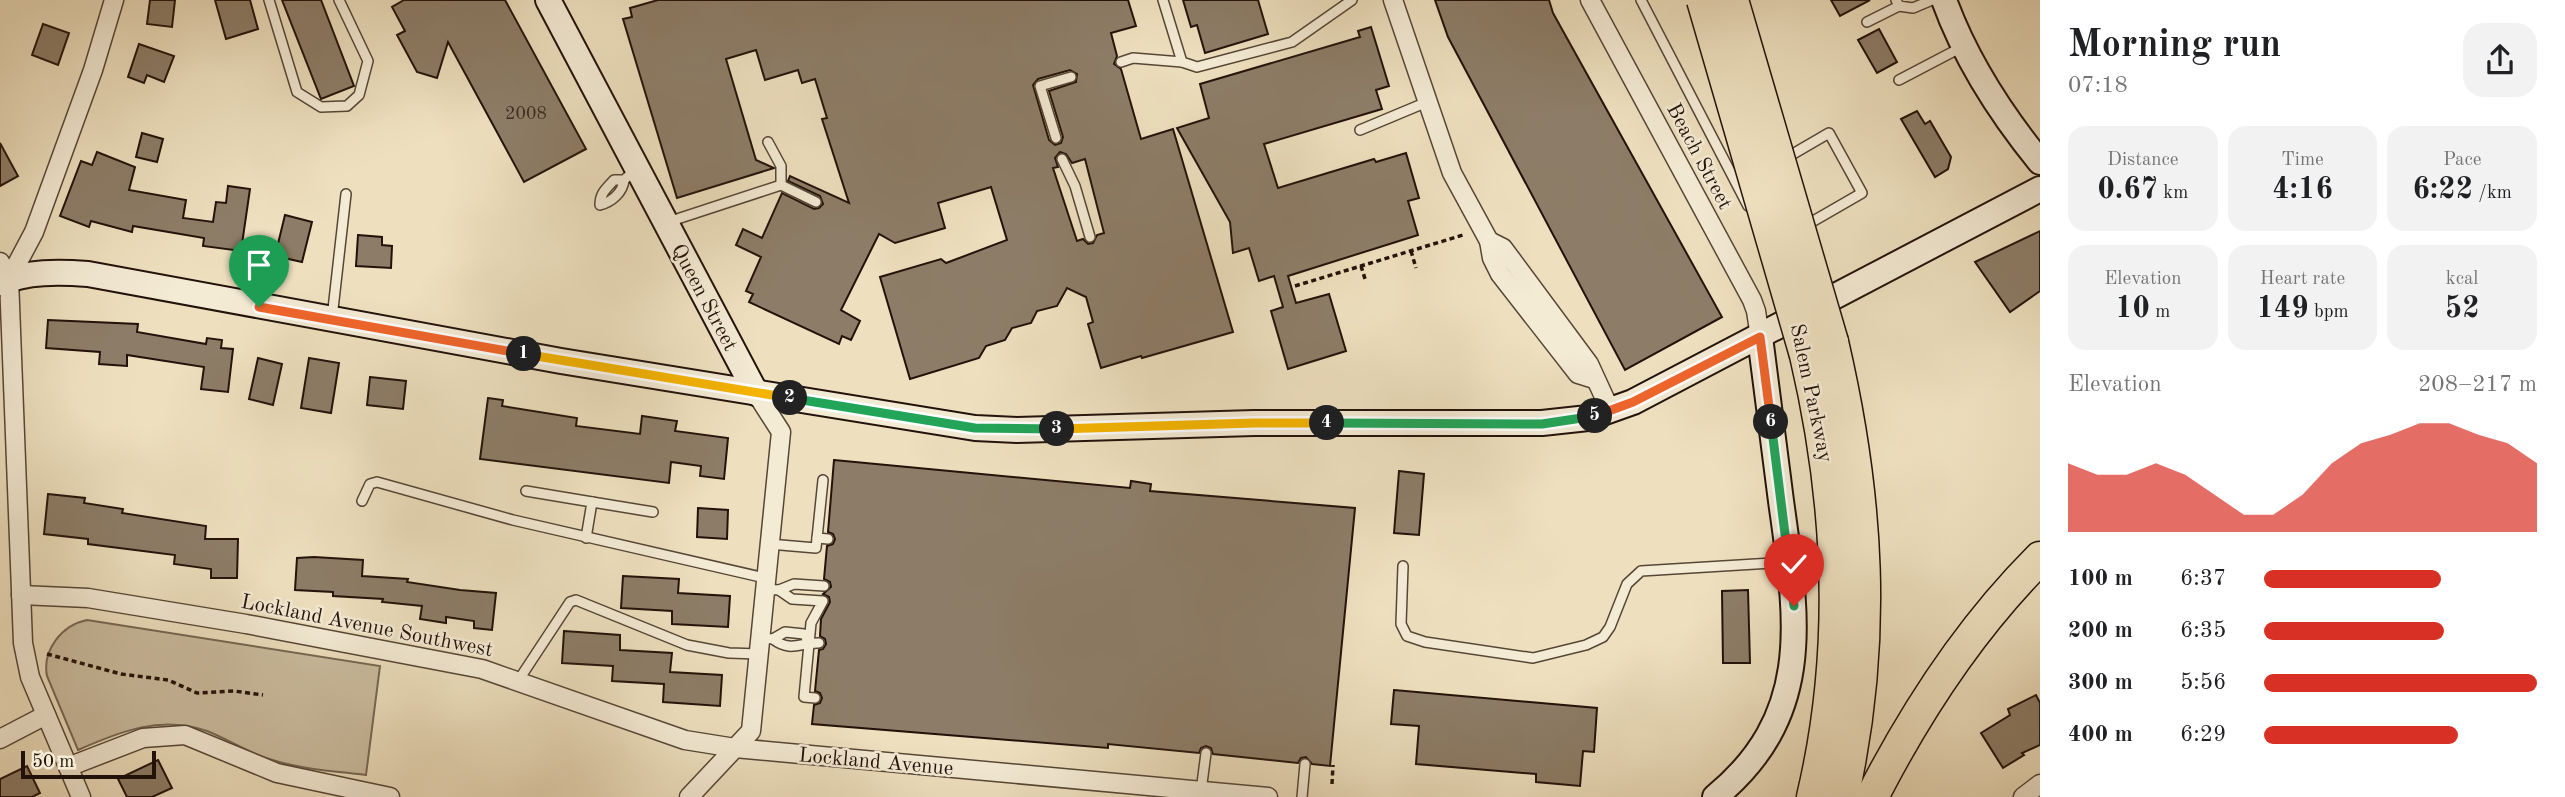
<!DOCTYPE html>
<html lang="en">
<head>
<meta charset="utf-8">
<style>
	body { margin:0; font-family:"Old Standard TT",serif; background:#f2f2f2; color:#202124; height:100vh; display:flex; flex-direction:column; font-size:26px; white-space:nowrap }
	* { box-sizing:border-box; margin:0 }
	p { font-size:23px; color:#757577 }
	.icon { flex:none; width:38px; height:38px; fill:none; stroke:currentColor; stroke-width:2; stroke-linecap:round; stroke-linejoin:round }
	.map { position:relative; flex:1; overflow:hidden }
	.side { display:flex; flex-direction:column; background:#fff; width:525px }
	.side>* { flex:none }
	.scale { position:absolute; left:21px; bottom:18px; width:135px; box-sizing:border-box; padding-left:7px; border:4px solid #23120a; border-top:0; font-size:19px; line-height:24px; white-space:nowrap; color:#23120a; -webkit-text-stroke:5px #f4ebd5; paint-order:stroke }
	.pin { position:absolute; display:grid; place-items:center; width:60px; height:60px; color:#fff; margin:-72px -30px; border-radius:50% 50% 50% 0; rotate:-45deg; box-shadow:0 0 7px #0007 }
	.pin .icon { rotate:45deg }
	.km { position:absolute; width:35px; height:35px; margin:-18px; border-radius:50%; background:#222; color:#fff; font-size:19px; line-height:35px; text-align:center }
	.round { display:grid; place-items:center; flex:none; width:74px; height:74px; border-radius:21px; background:#f2f2f2 }
	.head { display:flex; align-items:center; justify-content:space-between; height:119px; padding:0 28px }
	h1 { font-size:38px; font-weight:600; line-height:52px }
	.figures { display:grid; grid-template-columns:repeat(3,1fr); gap:10px; height:119px; padding:7px 28px }
	.figures div { display:grid; align-content:center; border-radius:18px; background:#f2f2f2; text-align:center }
	.figures b { font-size:30px; font-weight:600 }
	.figures small { font-size:19px; font-weight:400 }
	.figures p { font-size:19px }
	.chart { height:196px; padding:14px 28px }
	.chart p { display:flex; justify-content:space-between }
	.chart svg { width:100%; height:126px; margin-top:7px; fill:#d93025; opacity:.7 }
	ul { padding:0 28px; list-style:none; font-size:23px }
	li { display:grid; grid-template-columns:112px 84px 1fr; align-items:center; height:52px }
	li i { height:18px; border-radius:9px; background:#d93025 }
	main { display:flex; flex:1; min-height:0 }
	.map>svg:first-child { display:block }
	.green { fill:#cbbda0; stroke:#776855; stroke-width:2 }
	.building { fill:#8d7d68; stroke:#23120a; stroke-width:2; fill-rule:evenodd }
	.lines { fill:none; stroke-linecap:round; stroke-linejoin:round }
	.lane-casing { stroke:#564637; stroke-width:12 }
	.street-casing { stroke:#564637; stroke-width:21 }
	.secondary-casing { stroke:#23120a; stroke-width:28 }
	.highway-casing { stroke:#23120a; stroke-width:35 }
	.path { stroke:#23120a; stroke-width:3.5; stroke-dasharray:5 3.5; stroke-linecap:butt }
	.lane { stroke:#f4ebd5; stroke-width:9 }
	.street { stroke:#f4ebd5; stroke-width:18 }
	.secondary { stroke:#f4ebd5; stroke-width:24 }
	.highway { stroke:#eee0bf; stroke-width:32 }
	.highway-bridge-casing { stroke:#23120a; stroke-width:35; stroke-linecap:butt }
	.highway-bridge { stroke:#eee0bf; stroke-width:32 }
	.split-1-casing { stroke:#fff; stroke-width:14 }
	.split-2-casing { stroke:#fff; stroke-width:14 }
	.split-3-casing { stroke:#fff; stroke-width:14 }
	.split-4-casing { stroke:#fff; stroke-width:14 }
	.split-5-casing { stroke:#fff; stroke-width:14 }
	.split-6-casing { stroke:#fff; stroke-width:14 }
	.split-7-casing { stroke:#fff; stroke-width:14 }
	.split-1 { stroke:#f0652b; stroke-width:9 }
	.split-2 { stroke:#f5b400; stroke-width:9 }
	.split-3 { stroke:#22a559; stroke-width:9 }
	.split-4 { stroke:#f5b400; stroke-width:9 }
	.split-5 { stroke:#22a559; stroke-width:9 }
	.split-6 { stroke:#f0652b; stroke-width:9 }
	.split-7 { stroke:#22a559; stroke-width:9 }
	.labels { text-anchor:middle; stroke-width:5; stroke-linejoin:round; paint-order:stroke }
	.number-label { font-size:18px; fill:#3e2d22 }
	.street-label { font-size:21px; fill:#23120a; stroke:#f4ebd5 }
</style>
</head>
<body>
<main>
<div class="map">
<svg width="2040" height="797" viewBox="0 0 2040 797">
	<rect width="100%" height="100%" fill="#eee0bf"/>
	<filter id="stains"><feTurbulence type="fractalNoise" baseFrequency=".00286" numOctaves="4"/><feColorMatrix values="0 0 0 0 .2 0 0 0 0 .09 0 0 0 0 .02 0 0 0 .5 -.17"/></filter>
	<radialGradient id="worn" r=".72"><stop offset=".6" stop-color="#630" stop-opacity="0"/><stop offset="1" stop-color="#630" stop-opacity=".3"/></radialGradient>
	<path class="green" d="M87 620 380 666 366 775C333 771 298 769 266 758 246 751 227 739 207 731 161 715 121 731 78 750L47 676C42 650 62 625 87 620Z"/>
	<g class="building">
		<polygon points="150,0 175,0 172,27 147,24"/>
		<polygon points="215,0 250,0 258,29 226,39"/>
		<polygon points="282,0 321,0 354,86 321,99"/>
		<polygon points="404,0 505,0 586,149 524,182 448,42 437,78 417,72 397,35 405,31 392,7"/>
		<path d="M658 0H1128L1136 26 1111 33 1117 56 1114 64 1121 69 1141 139 1173 129 1233 332 1142 358 1141 356 1101 368 1088 324 1093 322 1086 297 1067 288 1057 306 1037 311 1031 323 1012 328 1005 340 986 346 979 358 910 379 880 277 941 259 946 263 1007 240 991 187 938 203 945 228 895 243 879 234 841 310 860 321 851 340 842 336 839 344 749 302 753 294 746 291 761 257 736 245 743 229 762 238 782 193 814 209 819 208 823 204 820 196 788 181 790 176 849 203 822 119 827 118 815 79 802 83 798 70 765 80 756 50 726 59 756 160 774 168 677 198 623 19 632 17 630 8ZM1070 70 1077 74 1076 82 1049 91 1063 137 1061 143 1055 145 1049 140 1033 85 1038 79ZM1060 152 1066 154 1072 163 1085 159 1104 233 1097 235 1093 243 1088 244 1083 239 1077 241 1053 168 1058 167 1055 158Z"/>
		<polygon points="1183,0 1258,0 1268,34 1205,53 1197,25 1191,27"/>
		<polygon points="1435,0 1549,0 1553,13 1722,317 1625,370 1448,37"/>
		<polygon points="1831,0 1870,0 1840,16"/>
		<polygon points="43,24 69,33 58,65 32,55"/>
		<polygon points="1371,27 1389,86 1376,90 1382,109 1264,144 1278,188 1374,159 1376,162 1406,153 1419,198 1408,201 1418,235 1288,276 1296,303 1329,294 1346,351 1288,369 1271,311 1283,307 1274,276 1259,281 1249,248 1233,253 1230,222 1177,128 1209,118 1200,84 1360,37 1358,31"/>
		<polygon points="1879,29 1897,62 1877,73 1858,40"/>
		<polygon points="139,44 174,56 164,82 147,75 144,83 128,77"/>
		<polygon points="1917,111 1925,124 1930,121 1951,157 1948,169 1935,177 1901,119"/>
		<polygon points="142,133 163,139 157,162 136,157"/>
		<polygon points="0,143 18,176 0,186"/>
		<polygon points="97,152 135,167 129,190 186,200 183,218 213,222 216,202 226,203 228,186 250,189 241,251 203,246 204,238 133,226 132,232 91,221 89,227 60,216 81,161 92,165"/>
		<polygon points="285,215 312,222 302,262 275,256"/>
		<polygon points="2040,231 2040,291 2010,312 1975,262"/>
		<polygon points="358,235 382,237 382,245 392,246 391,268 356,266"/>
		<polygon points="48,320 138,324 137,332 206,344 207,338 222,340 221,348 233,349 228,392 201,389 204,367 127,355 127,366 99,364 100,352 46,348"/>
		<polygon points="258,358 282,364 273,405 249,399"/>
		<polygon points="309,358 339,363 331,413 301,408"/>
		<polygon points="370,377 406,381 403,409 367,405"/>
		<polygon points="488,398 503,400 502,406 577,418 576,426 640,434 642,416 677,421 675,431 728,438 724,479 700,476 701,466 671,462 669,483 480,459"/>
		<polygon points="834,460 1130,488 1131,481 1151,484 1150,491 1355,508 1330,766 1312,764 1306,757 1301,758 1298,763 1213,754 1211,748 1206,746 1201,748 1199,753 1108,744 1108,748 812,724 814,705 820,703 822,698 820,693 815,691 819,650 823,649 826,644 825,639 820,636 821,619 830,602 829,597 823,594 831,587 830,582 824,579 827,546 833,544 835,539 833,534 828,532"/>
		<polygon points="1399,471 1424,474 1419,535 1394,533"/>
		<polygon points="48,494 85,498 84,503 123,509 122,513 206,526 205,539 238,539 237,578 211,578 211,569 174,564 175,555 88,544 88,539 44,534"/>
		<polygon points="698,508 728,510 727,539 697,537"/>
		<polygon points="314,557 363,560 362,576 408,579 407,582 460,590 496,593 492,630 474,628 474,621 446,617 446,623 420,619 422,606 382,602 383,599 333,596 333,592 295,590 297,558"/>
		<polygon points="623,576 679,579 678,593 730,596 728,627 672,624 672,611 621,608"/>
		<polygon points="1748,590 1750,663 1723,663 1722,591"/>
		<polygon points="564,631 620,635 620,650 672,653 670,672 722,675 720,706 663,702 664,684 612,681 613,666 562,663"/>
		<polygon points="1394,690 1597,708 1594,752 1583,751 1580,786 1536,782 1536,774 1416,764 1419,726 1391,724"/>
		<polygon points="2036,695 2040,703 2040,745 2022,753 2024,755 2003,768 1981,733 2010,715 2008,709"/>
		<polygon points="158,760 172,788 152,797 127,797 118,779"/>
		<polygon points="27,766 40,793 32,797 0,797 0,779"/>
	</g>
	<g class="lines">
		<g class="lane-casing">
			<g id="lane">
				<polyline points="269,0 297,92 321,107 347,106 359,95 368,61 339,0"/>
				<polyline points="1163,0 1182,62 1197,67 1292,42 1352,0"/>
				<polyline points="1641,0 1748,206"/>
				<polyline points="1896,0 1899,6 1913,8 1932,0"/>
				<polyline points="1867,22 1899,6"/>
				<polyline points="1121,62 1133,58 1182,62"/>
				<polyline points="1899,80 1962,47"/>
				<polyline points="1360,130 1427,102"/>
				<polyline points="1056,138 1040,86 1071,77"/>
				<polyline points="768,142 781,166 781,185"/>
				<polyline points="1786,158 1829,133 1862,193 1803,227"/>
				<polyline points="1062,159 1075,186 1090,237"/>
				<path d="M624 180H614C606 189 600 193 600 205 612 202 623 192 624 180L635 170"/>
				<polyline points="668,222 781,185 816,202"/>
				<polyline points="332,318 346,194"/>
				<polyline points="526,491 592,502 586,538"/>
				<polyline points="362,501 370,484 377,482 513,520 765,578"/>
				<polyline points="592,502 653,512"/>
				<polyline points="817,538 828,539"/>
				<polyline points="769,544 816,548 823,480"/>
				<polyline points="1403,566 1401,624 1407,636 1425,642 1533,658 1586,645 1603,637 1610,627 1627,584 1641,571 1788,562"/>
				<polyline points="764,589 779,590 792,599 823,601 811,623 804,697 815,698"/>
				<polyline points="779,590 794,584 824,586"/>
				<polyline points="761,638 773,639 785,632 804,634 809,642"/>
				<path d="M773 639C791 653 801 642 819 643"/>
				<polyline points="518,681 570,602 576,600 687,645 729,653 759,654"/>
				<polyline points="1201,791 1206,753"/>
				<polyline points="1302,797 1305,764"/>
			</g>
		</g>
		<g class="street-casing">
			<g id="street">
				<polyline points="1393,0 1452,173 1489,241 1492,258 1500,274 1578,374 1594,379"/>
				<polyline points="1590,0 1752,300 1756,311 1760,337"/>
				<polyline points="1489,241 1503,248 1589,364 1611,412"/>
				<polyline points="0,262 9,279 23,643 30,677 81,797"/>
				<polyline points="9,279 34,232 93,70 114,0"/>
				<polyline points="21,595 88,598 246,624 482,669 685,740 735,748 1268,797"/>
				<polyline points="0,739 46,715"/>
				<polyline points="68,767 143,738 185,735 277,773 390,797"/>
				<polyline points="689,797 751,731 781,432 756,393"/>
				<polyline points="2023,797 2040,784"/>
			</g>
		</g>
		<g class="secondary-casing">
			<g id="secondary">
				<polyline points="548,0 756,393"/>
				<path d="M1944 0C1965 58 2001 114 2040 162"/>
				<path d="M0 283C26 271 60 272 88 274L561 361 975 428 1017 430 1254 423H1542L1588 418 1633 402 2040 189"/>
				<path d="M1715 797C1816 714 1797 617 1781 501 1774 446 1767 391 1760 337"/>
			</g>
		</g>
		<g class="highway-casing">
			<g id="highway">
				<path d="M1832 342C1868 497 1877 641 1842 797"/>
				<path d="M1806 355C1840 500 1848 650 1813 797"/>
				<path d="M1872 797C1917 709 1970 628 2040 558"/>
			</g>
		</g>
		<g class="path">
			<polyline points="1411,251 1416,268"/>
			<polyline points="1361,266 1366,282"/>
			<polyline points="1295,286 1463,235"/>
			<polyline points="47,654 121,674 168,680 197,693 234,691 263,695"/>
			<polyline points="1332,784 1333,765"/>
		</g>
		<use href="#lane" class="lane"/>
		<use href="#street" class="street"/>
		<use href="#secondary" class="secondary"/>
		<use href="#highway" class="highway"/>
		<g class="highway-bridge-casing">
			<g id="highway-bridge">
				<polyline points="1703,0 1806,355"/>
				<polyline points="1732,0 1832,342"/>
			</g>
		</g>
		<use href="#highway-bridge" class="highway-bridge"/>
	</g>
	<g class="lines">
		<g class="split-1-casing">
			<polyline id="split-1" points="259,307 524,354"/>
		</g>
		<g class="split-2-casing">
			<polyline id="split-2" points="524,354 790,398"/>
		</g>
		<g class="split-3-casing">
			<polyline id="split-3" points="790,398 975,428 1057,429"/>
		</g>
		<g class="split-4-casing">
			<polyline id="split-4" points="1057,429 1254,423 1327,423"/>
		</g>
		<g class="split-5-casing">
			<polyline id="split-5" points="1327,423 1542,424 1595,416"/>
		</g>
		<g class="split-6-casing">
			<polyline id="split-6" points="1595,416 1633,402 1760,337 1771,422"/>
		</g>
		<g class="split-7-casing">
			<polyline id="split-7" points="1771,422 1794,606"/>
		</g>
		<use href="#split-1" class="split-1"/>
		<use href="#split-2" class="split-2"/>
		<use href="#split-3" class="split-3"/>
		<use href="#split-4" class="split-4"/>
		<use href="#split-5" class="split-5"/>
		<use href="#split-6" class="split-6"/>
		<use href="#split-7" class="split-7"/>
	</g>
	<g class="labels">
		<g class="number-label">
			<text x="526" y="119">2008</text>
		</g>
		<g class="street-label">
			<text transform="translate(1700 156) rotate(62)" y="7">Beach Street</text>
			<text transform="translate(705 297) rotate(62)" y="7">Queen Street</text>
			<text transform="translate(1812 393) rotate(78)" y="7">Salem Parkway</text>
			<text transform="translate(367 625) rotate(11)" y="7">Lockland Avenue Southwest</text>
			<text transform="translate(876 761) rotate(5)" y="7">Lockland Avenue</text>
		</g>
	</g>
	<rect width="100%" height="100%" filter="url(#stains)"/>
	<rect width="100%" height="100%" fill="url(#worn)"/>
</svg>
<div class="scale">50 m</div>
<div class="pin" style="left:259px;top:307px;background:#1e9e55"><svg class="icon" aria-label="arrive" viewBox="0 0 24 24"><path d="M6 21V4h12l-3 4 3 4H6"/></svg></div>
<div class="pin" style="left:1794px;top:606px;background:#d93025"><svg class="icon" aria-label="check" viewBox="0 0 24 24"><path d="M5 12l5 5 9-10"/></svg></div>
<b class="km" style="left:524px;top:354px">1</b>
<b class="km" style="left:790px;top:398px">2</b>
<b class="km" style="left:1057px;top:429px">3</b>
<b class="km" style="left:1327px;top:423px">4</b>
<b class="km" style="left:1595px;top:416px">5</b>
<b class="km" style="left:1771px;top:422px">6</b>
</div>
<section class="side">
<div class="head"><div><h1>Morning run</h1><p>07:18</p></div><a class="round"><svg class="icon" aria-label="share" viewBox="0 0 24 24"><path d="M12 15V3M7 8l5-5 5 5M5 13v7h14v-7"/></svg></a></div>
<div class="figures">
<div><p>Distance</p><b>0.67<small> km</small></b></div>
<div><p>Time</p><b>4:16</b></div>
<div><p>Pace</p><b>6:22<small> /km</small></b></div>
</div>
<div class="figures">
<div><p>Elevation</p><b>10<small> m</small></b></div>
<div><p>Heart rate</p><b>149<small> bpm</small></b></div>
<div><p>kcal</p><b>52</b></div>
</div>
<div class="chart"><p><span>Elevation</span>208–217 m</p>
<svg viewBox="0 0 160 44" preserveAspectRatio="none"><path d="M0 44V20L10 24L20 24L30 20L40 24L50 31L60 38L70 38L80 31L90 20L100 13L110 10L120 6L130 6L140 10L150 13L160 20V44z"/></svg>
</div>
<ul>
<li><b>100 m</b>6:37<i style="width:65%"></i></li>
<li><b>200 m</b>6:35<i style="width:66%"></i></li>
<li><b>300 m</b>5:56<i style="width:100%"></i></li>
<li><b>400 m</b>6:29<i style="width:71%"></i></li>
</ul>
</section>
</main>
</body>
</html>
